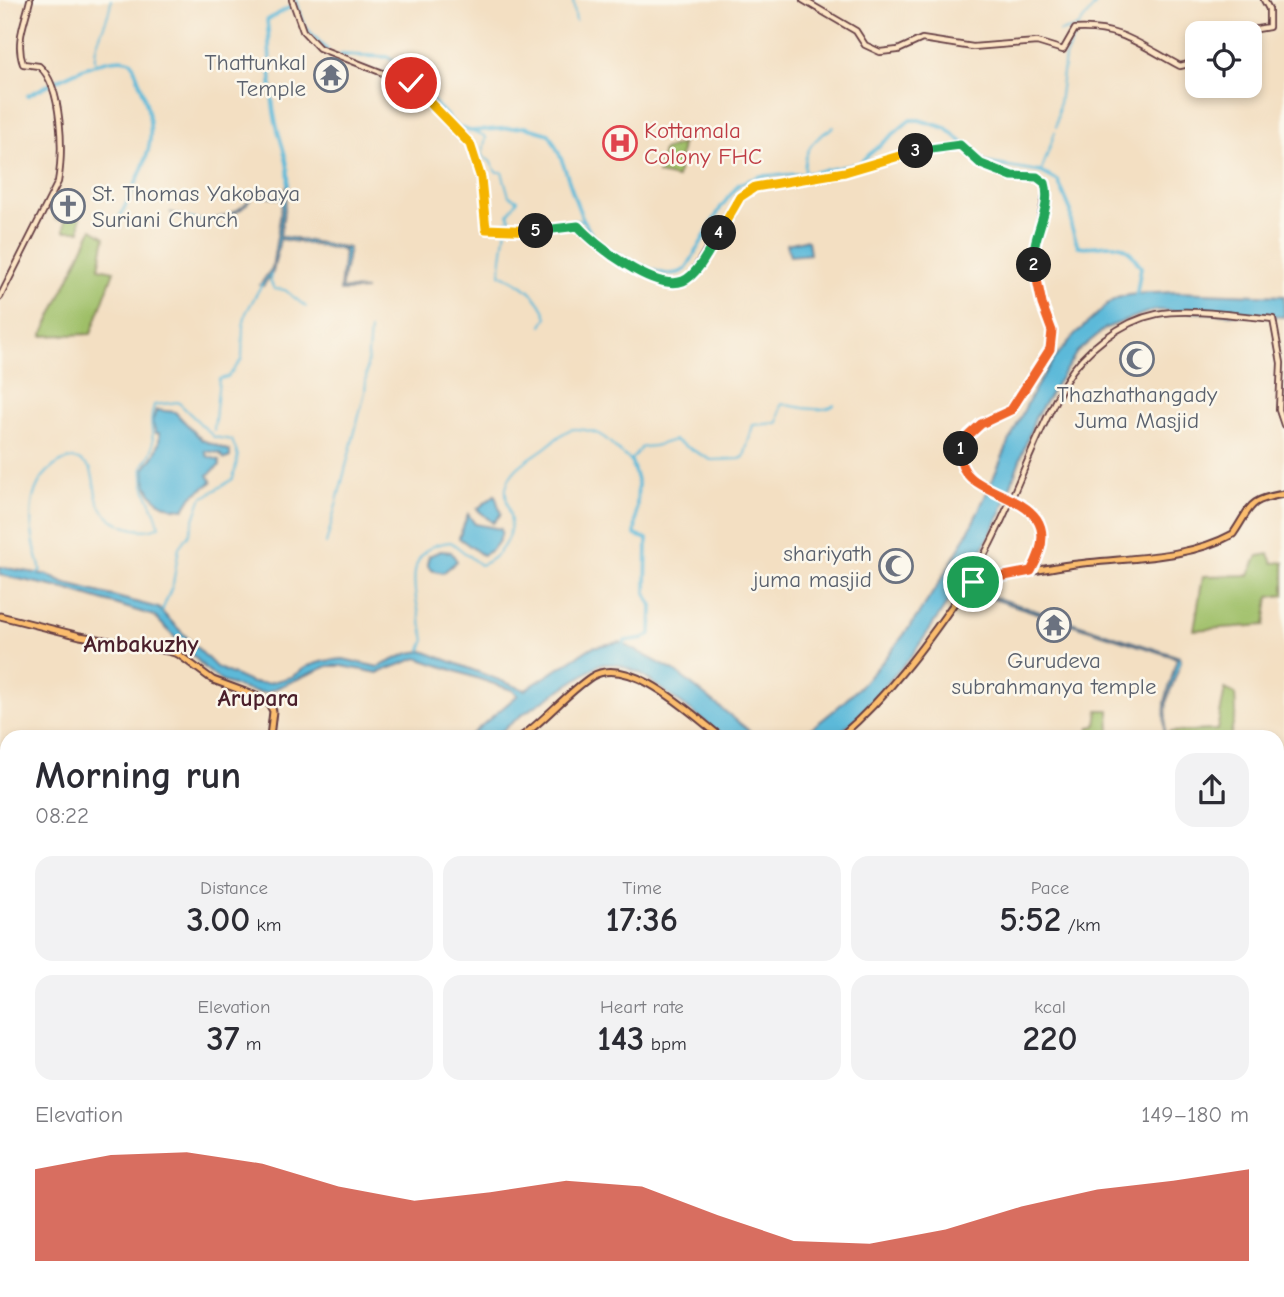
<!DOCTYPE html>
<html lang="en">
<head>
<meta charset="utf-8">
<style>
	body { margin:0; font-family:"Comic Neue",sans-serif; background:#f2f2f3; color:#2b2b33; height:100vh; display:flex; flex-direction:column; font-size:26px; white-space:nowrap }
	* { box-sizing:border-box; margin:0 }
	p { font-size:23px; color:#7c7c81 }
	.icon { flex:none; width:38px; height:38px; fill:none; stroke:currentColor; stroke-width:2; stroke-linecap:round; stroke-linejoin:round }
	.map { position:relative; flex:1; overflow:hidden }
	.drawer { position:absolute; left:0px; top:730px; width:1284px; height:569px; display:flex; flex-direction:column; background:#fff; border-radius:21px 21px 0 0; box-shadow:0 4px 10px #0003 }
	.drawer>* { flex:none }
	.buttons { position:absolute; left:1185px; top:21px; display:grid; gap:14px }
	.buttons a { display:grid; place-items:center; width:77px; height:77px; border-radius:14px; background:#fff; box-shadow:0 4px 10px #0003; font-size:35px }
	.pin { position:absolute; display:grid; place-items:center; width:60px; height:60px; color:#fff; margin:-30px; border:4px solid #fff; border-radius:50%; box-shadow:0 2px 7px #0007 }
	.km { position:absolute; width:35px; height:35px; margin:-18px; border-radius:50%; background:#222; color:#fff; font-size:19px; line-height:35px; text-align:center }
	.round { display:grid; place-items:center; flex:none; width:74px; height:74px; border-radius:21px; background:#f2f2f3 }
	.head { display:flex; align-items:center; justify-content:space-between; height:119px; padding:0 35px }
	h1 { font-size:38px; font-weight:700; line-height:52px }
	.figures { display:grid; grid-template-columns:repeat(3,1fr); gap:10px; height:119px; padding:7px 35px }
	.figures div { display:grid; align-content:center; border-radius:18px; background:#f2f2f3; text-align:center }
	.figures b { font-size:35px; font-weight:700 }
	.figures small { font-size:19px; font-weight:400 }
	.figures p { font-size:19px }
	.chart { height:196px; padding:14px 35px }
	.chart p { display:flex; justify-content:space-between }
	.chart svg { width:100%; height:126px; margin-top:7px; fill:#c8321e; opacity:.7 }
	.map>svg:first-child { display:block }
	.green { fill:#9fbf67; stroke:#746f49; stroke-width:2 }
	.water { fill:#5bb9d9; stroke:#526c82; stroke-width:2 }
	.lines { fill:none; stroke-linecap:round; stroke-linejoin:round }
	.stream { stroke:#5bb9d9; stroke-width:2 }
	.canal { stroke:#5bb9d9; stroke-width:3.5 }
	.secondary-casing { stroke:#633c42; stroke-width:8 }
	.primary-casing { stroke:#633c42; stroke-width:9 }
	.secondary { stroke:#fde5c5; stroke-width:4.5 }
	.primary { stroke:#fbbd6e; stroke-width:5 }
	.secondary-bridge-casing { stroke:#633c42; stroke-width:8; stroke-linecap:butt }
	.secondary-bridge { stroke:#fde5c5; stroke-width:4.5 }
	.split-1-casing { stroke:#fff; stroke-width:14 }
	.split-2-casing { stroke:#fff; stroke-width:14 }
	.split-3-casing { stroke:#fff; stroke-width:14 }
	.split-4-casing { stroke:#fff; stroke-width:14 }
	.split-5-casing { stroke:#fff; stroke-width:14 }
	.split-6-casing { stroke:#fff; stroke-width:14 }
	.split-1 { stroke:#f0652b; stroke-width:9 }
	.split-2 { stroke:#f0652b; stroke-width:9 }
	.split-3 { stroke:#22a559; stroke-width:9 }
	.split-4 { stroke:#f5b400; stroke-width:9 }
	.split-5 { stroke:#22a559; stroke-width:9 }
	.split-6 { stroke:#f5b400; stroke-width:9 }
	.labels { text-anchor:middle; stroke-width:5; stroke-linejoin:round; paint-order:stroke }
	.worship-label { font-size:23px; fill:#5b616d; stroke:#fbf7ec; text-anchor:end }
	.health-label { font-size:23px; fill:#be3a42; stroke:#fbf7ec; text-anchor:start }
	.neighbourhood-label { font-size:24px; font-weight:bold; fill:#4a1f2b; stroke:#fbf7ec }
</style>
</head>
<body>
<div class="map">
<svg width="1284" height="1297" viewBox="0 0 1284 1297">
	<rect width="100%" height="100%" fill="#fbf7ec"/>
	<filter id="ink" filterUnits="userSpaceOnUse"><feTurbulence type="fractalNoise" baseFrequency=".0143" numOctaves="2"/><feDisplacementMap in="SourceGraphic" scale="14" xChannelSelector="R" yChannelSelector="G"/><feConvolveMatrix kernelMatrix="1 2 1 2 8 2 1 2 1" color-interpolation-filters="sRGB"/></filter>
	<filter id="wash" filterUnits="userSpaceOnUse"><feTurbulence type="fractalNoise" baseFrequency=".00686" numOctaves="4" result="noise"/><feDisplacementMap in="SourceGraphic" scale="28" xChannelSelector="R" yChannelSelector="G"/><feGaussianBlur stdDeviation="1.57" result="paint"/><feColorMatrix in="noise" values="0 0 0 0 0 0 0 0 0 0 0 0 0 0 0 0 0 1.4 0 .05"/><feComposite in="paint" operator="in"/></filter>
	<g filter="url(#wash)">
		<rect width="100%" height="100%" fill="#f3dfc2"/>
		<g class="green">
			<polygon points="682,144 677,178 658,174 663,150"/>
			<polygon points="55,211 80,211 80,231 64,231 65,220 55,219"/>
			<polygon points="92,229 105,237 99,268 114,271 91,334 42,336"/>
			<polygon points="1269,554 1273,563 1284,562 1284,595 1269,597 1265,625 1194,630 1203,576 1249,575 1258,556"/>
			<polygon points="1225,689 1235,694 1236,712 1230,737 1168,737 1169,732 1217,730"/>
			<polygon points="1098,710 1109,710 1110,733 1138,731 1148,737 1086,737 1090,727 1096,726"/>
			<polygon points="0,832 7,835 7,910 0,910"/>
			<polygon points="1278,1262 1280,1297 1200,1297 1198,1292 1278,1292"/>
			<polygon points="456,1292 573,1292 574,1297 456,1297"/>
		</g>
		<g class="water">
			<path d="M287 184H289L280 236 349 248 341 289 366 290 340 291 344 250 280 239 273 272 263 286 260 285 272 268 283 199 253 195C239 222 194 230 170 212 175 213 183 217 190 219 211 223 244 214 253 193L285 196Z"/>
			<polygon points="804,240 808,241 810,254 790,256 787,244"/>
			<path d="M1173 292 1284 296V317L1153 310 1106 328 1077 352 1035 418 1001 513 979 556 913 654 856 719 834 737H798C871 691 927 609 967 534 1006 461 1025 375 1091 320 1098 314 1107 303 1115 299 1130 292 1157 294 1173 292Z"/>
			<path d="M156 410 175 412 202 440 230 451V457L225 459 219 453 205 451 207 456 219 460 220 465 208 475 212 482 192 496 184 509C161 509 144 494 144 469 153 458 161 448 159 433H156L152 422Z"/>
			<polygon points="495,495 501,514 493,523 477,509"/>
			<path d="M468 514 475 524 501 529C503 540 493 551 482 555L459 538Z"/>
			<polygon points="440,551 451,552 457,561 443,573 431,570 427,564 429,556"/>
			<polygon points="0,567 48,575 63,583 158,608 216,667 252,683 268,683 291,677 308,666 324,661 343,659 378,667 409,653 423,651 525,690 592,647 620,642 676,672 757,737 726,737 640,673 616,664 600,664 523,714 494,737 468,737 518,695 512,690 417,658 378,673 342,666 328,666 265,693 247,690 221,681 206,669 154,616 65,589 0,575"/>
			<polygon points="966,588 1180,657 1181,662 1167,700 1164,737 1165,702 1177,658 965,590"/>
		</g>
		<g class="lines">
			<g class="stream">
				<polyline points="573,0 576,21"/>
				<polyline points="1059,32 1078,27 1099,0"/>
				<path d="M95 61C93 41 110 21 111 0"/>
				<path d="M455 125C464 134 477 130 486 137L482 156 490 161 496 172H502L509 196 518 200 508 214 512 223C539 226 559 221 585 220"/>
				<polyline points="1056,127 1065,57 1075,33"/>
				<polyline points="1041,172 1055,132"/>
				<path d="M805 174C802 151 814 138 834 127"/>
				<polyline points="189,218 202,221"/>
				<path d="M507 220 500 274C521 283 539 295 547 317L542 326"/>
				<polyline points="271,275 270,280 274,289 285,290 306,307"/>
				<polyline points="214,430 219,379 228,377 242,359 243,327 246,313 262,284"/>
				<polyline points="326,544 365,392 370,330"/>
				<path d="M35 575 41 570C29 533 21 483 61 462 74 456 80 459 90 468 95 479 94 491 98 501 106 523 140 537 159 526 154 501 140 492 143 465 163 442 145 434 154 405L178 402 214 437 232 440 238 456 233 479 201 499 189 534 179 547 173 584 162 611"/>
				<path d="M421 650 425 640C418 605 395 546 451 542L480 565C500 559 514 535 510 515 508 506 505 497 506 488 511 466 531 459 546 447 566 432 567 424 593 432 609 436 616 453 631 460L642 447 654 446 674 440 711 460 740 459 744 457 753 425 778 423 781 404C795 406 824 414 834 405"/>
				<polyline points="0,917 7,918"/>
				<polyline points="531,1297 536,1292"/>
			</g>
			<g class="canal">
				<polyline points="296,0 304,26 327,50"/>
				<path d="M341 55 388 57 413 74 425 93 455 125 470 131 525 127 549 134C569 166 572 207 594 238 605 251 630 261 645 267 658 273 673 278 686 269L721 207 739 184 761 176 805 174 858 164 910 120H919L946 128 986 163 1041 172 1058 181 1071 211V226L1078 246C1095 250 1116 238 1130 252 1134 256 1137 263 1141 267L1136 298"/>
				<path d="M27 96C48 85 111 49 132 62 164 142 151 148 118 222"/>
				<path d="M288 186C291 160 277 137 274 112 269 82 271 51 267 20L292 6"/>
				<polyline points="623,647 625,641 644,638 651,634 652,606 646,593 647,539 635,535 638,484 631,460"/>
				<polyline points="938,1292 939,1297"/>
				<polyline points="1113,1292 1115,1297"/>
			</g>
		</g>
	</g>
	<g filter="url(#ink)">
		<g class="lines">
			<g class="secondary-casing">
				<g id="secondary">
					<path d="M292 0 303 31 319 48 416 86 448 124 466 137 477 161 486 229 541 231 577 226C597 247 662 300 691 275L733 206 755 187 845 172 918 151 960 145C979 158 984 168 1009 175 1023 180 1036 173 1047 185L1033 255 1040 297 1052 331V343L1011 410C979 421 935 450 977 481"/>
					<path d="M803 0 856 31 865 45 880 52 898 50 922 39 973 47 1037 42 1063 50 1075 29C1120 26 1142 46 1180 66L1197 62"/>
					<polyline points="1234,33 1269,27 1269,9 1264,0"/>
					<path d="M0 297 58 182C63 154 63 86 39 66L23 64C15 42 25 22 30 0"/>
					<path d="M1017 503C1049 524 1049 539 1031 571"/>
					<path d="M968 583C1008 520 1029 447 1065 382 1083 351 1121 321 1157 314 1190 308 1239 316 1273 319L1281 363 1279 410 1284 425"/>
					<polyline points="1278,935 1284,932"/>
					<polyline points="1278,1109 1284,1108"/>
					<polyline points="0,1151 7,1143"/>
					<polyline points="229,1292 229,1297"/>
					<polyline points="1014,1297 1018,1292"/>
				</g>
			</g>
			<g class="primary-casing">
				<g id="primary">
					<polyline points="0,616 80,636 168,651 178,654 213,680 267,700 273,711 270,737"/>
					<path d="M521 737C546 719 566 694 591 677 629 653 693 715 721 737"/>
					<path d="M840 737C891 693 930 639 968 583 1002 577 1035 570 1069 565 1123 557 1184 561 1233 534 1252 506 1247 500 1284 494"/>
				</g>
			</g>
			<use href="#secondary" class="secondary"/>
			<use href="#primary" class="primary"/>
			<g class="secondary-bridge-casing">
				<polyline id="secondary-bridge" points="977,481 1017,503"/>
			</g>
			<use href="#secondary-bridge" class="secondary-bridge"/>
		</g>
	</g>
	<g class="lines" filter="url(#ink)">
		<g class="split-1-casing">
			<path id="split-1" d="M961 449C950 507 1080 484 1031 571L973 582"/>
		</g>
		<g class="split-2-casing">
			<polyline id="split-2" points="961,449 969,435 981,424 1011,410 1050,349 1052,331 1042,304 1034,265"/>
		</g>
		<g class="split-3-casing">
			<path id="split-3" d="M916 151 960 145 981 164 1012 176 1037 177 1045 183C1053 209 1030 237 1034 265"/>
		</g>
		<g class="split-4-casing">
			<polyline id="split-4" points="719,233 740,197 755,187 845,172 916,151"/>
		</g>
		<g class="split-5-casing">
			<path id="split-5" d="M536 231 578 226C595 245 655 292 683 281 698 275 711 247 719 233"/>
		</g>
		<g class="split-6-casing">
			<polyline id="split-6" points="411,83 470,144 481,178 486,229 536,231"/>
		</g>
		<use href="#split-1" class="split-1"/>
		<use href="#split-2" class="split-2"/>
		<use href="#split-3" class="split-3"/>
		<use href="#split-4" class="split-4"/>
		<use href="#split-5" class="split-5"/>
		<use href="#split-6" class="split-6"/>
	</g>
	<defs>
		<g id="temple-ring" transform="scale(1.75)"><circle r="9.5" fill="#fbf7ec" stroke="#6b7280" stroke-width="1.5"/><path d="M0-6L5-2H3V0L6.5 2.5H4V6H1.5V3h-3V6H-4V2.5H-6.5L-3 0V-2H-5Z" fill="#6b7280"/></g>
		<g id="hospital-ring" transform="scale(1.75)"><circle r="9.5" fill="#fbf7ec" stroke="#e0444e" stroke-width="1.5"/><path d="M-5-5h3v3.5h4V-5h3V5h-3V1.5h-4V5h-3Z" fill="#e0444e"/></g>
		<g id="church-ring" transform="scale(1.75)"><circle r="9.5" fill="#fbf7ec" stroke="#6b7280" stroke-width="1.5"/><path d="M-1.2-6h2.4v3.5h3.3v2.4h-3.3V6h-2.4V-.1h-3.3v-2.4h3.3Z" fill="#6b7280"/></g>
		<g id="mosque-ring" transform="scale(1.75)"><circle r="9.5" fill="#fbf7ec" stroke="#6b7280" stroke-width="1.5"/><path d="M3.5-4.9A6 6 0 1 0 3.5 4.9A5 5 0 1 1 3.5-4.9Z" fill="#6b7280"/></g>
	</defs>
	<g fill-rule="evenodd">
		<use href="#temple-ring" x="331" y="75"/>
		<use href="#hospital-ring" x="620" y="143"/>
		<use href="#church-ring" x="68" y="206"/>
		<use href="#mosque-ring" x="1137" y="359"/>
		<use href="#mosque-ring" x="896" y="566"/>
		<use href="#temple-ring" x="1054" y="625"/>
	</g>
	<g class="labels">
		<g class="worship-label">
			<text x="306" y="70">Thattunkal<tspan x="306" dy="26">Temple</tspan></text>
			<text x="92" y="201" text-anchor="start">St. Thomas Yakobaya<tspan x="92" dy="26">Suriani Church</tspan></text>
			<text x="1137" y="402" text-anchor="middle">Thazhathangady<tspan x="1137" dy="26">Juma Masjid</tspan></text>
			<text x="872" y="561">shariyath<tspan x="872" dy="26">juma masjid</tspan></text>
			<text x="1054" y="668" text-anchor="middle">Gurudeva<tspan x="1054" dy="26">subrahmanya temple</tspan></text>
		</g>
		<g class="health-label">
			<text x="644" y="138">Kottamala<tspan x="644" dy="26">Colony FHC</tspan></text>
		</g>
		<g class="neighbourhood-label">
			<text x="141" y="652">Ambakuzhy</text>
			<text x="258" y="706">Arupara</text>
		</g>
	</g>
</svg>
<div class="buttons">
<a><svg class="icon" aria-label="locate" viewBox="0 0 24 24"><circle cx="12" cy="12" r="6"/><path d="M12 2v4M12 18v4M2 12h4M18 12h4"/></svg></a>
</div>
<div class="pin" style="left:973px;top:582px;background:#1e9e55"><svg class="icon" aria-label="arrive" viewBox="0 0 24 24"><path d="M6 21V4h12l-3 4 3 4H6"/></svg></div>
<div class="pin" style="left:411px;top:83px;background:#d93025"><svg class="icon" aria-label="check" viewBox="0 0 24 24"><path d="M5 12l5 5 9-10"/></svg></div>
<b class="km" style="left:961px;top:449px">1</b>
<b class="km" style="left:1034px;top:265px">2</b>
<b class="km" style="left:916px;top:151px">3</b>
<b class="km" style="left:719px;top:233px">4</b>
<b class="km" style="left:536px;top:231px">5</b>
<section class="drawer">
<div class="head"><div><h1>Morning run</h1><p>08:22</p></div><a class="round"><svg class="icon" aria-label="share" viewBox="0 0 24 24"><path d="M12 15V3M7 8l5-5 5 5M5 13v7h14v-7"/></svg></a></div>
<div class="figures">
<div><p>Distance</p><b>3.00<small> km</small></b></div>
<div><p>Time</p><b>17:36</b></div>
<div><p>Pace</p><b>5:52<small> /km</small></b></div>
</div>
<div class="figures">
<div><p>Elevation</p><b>37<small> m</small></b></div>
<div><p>Heart rate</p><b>143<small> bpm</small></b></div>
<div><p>kcal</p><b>220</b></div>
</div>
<div class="chart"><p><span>Elevation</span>149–180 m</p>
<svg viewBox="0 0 160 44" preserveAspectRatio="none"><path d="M0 44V12L10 7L20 6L30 10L40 18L50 23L60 20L70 16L80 18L90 28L100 37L110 38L120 33L130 25L140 19L150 16L160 12V44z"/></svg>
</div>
</section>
</div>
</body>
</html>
